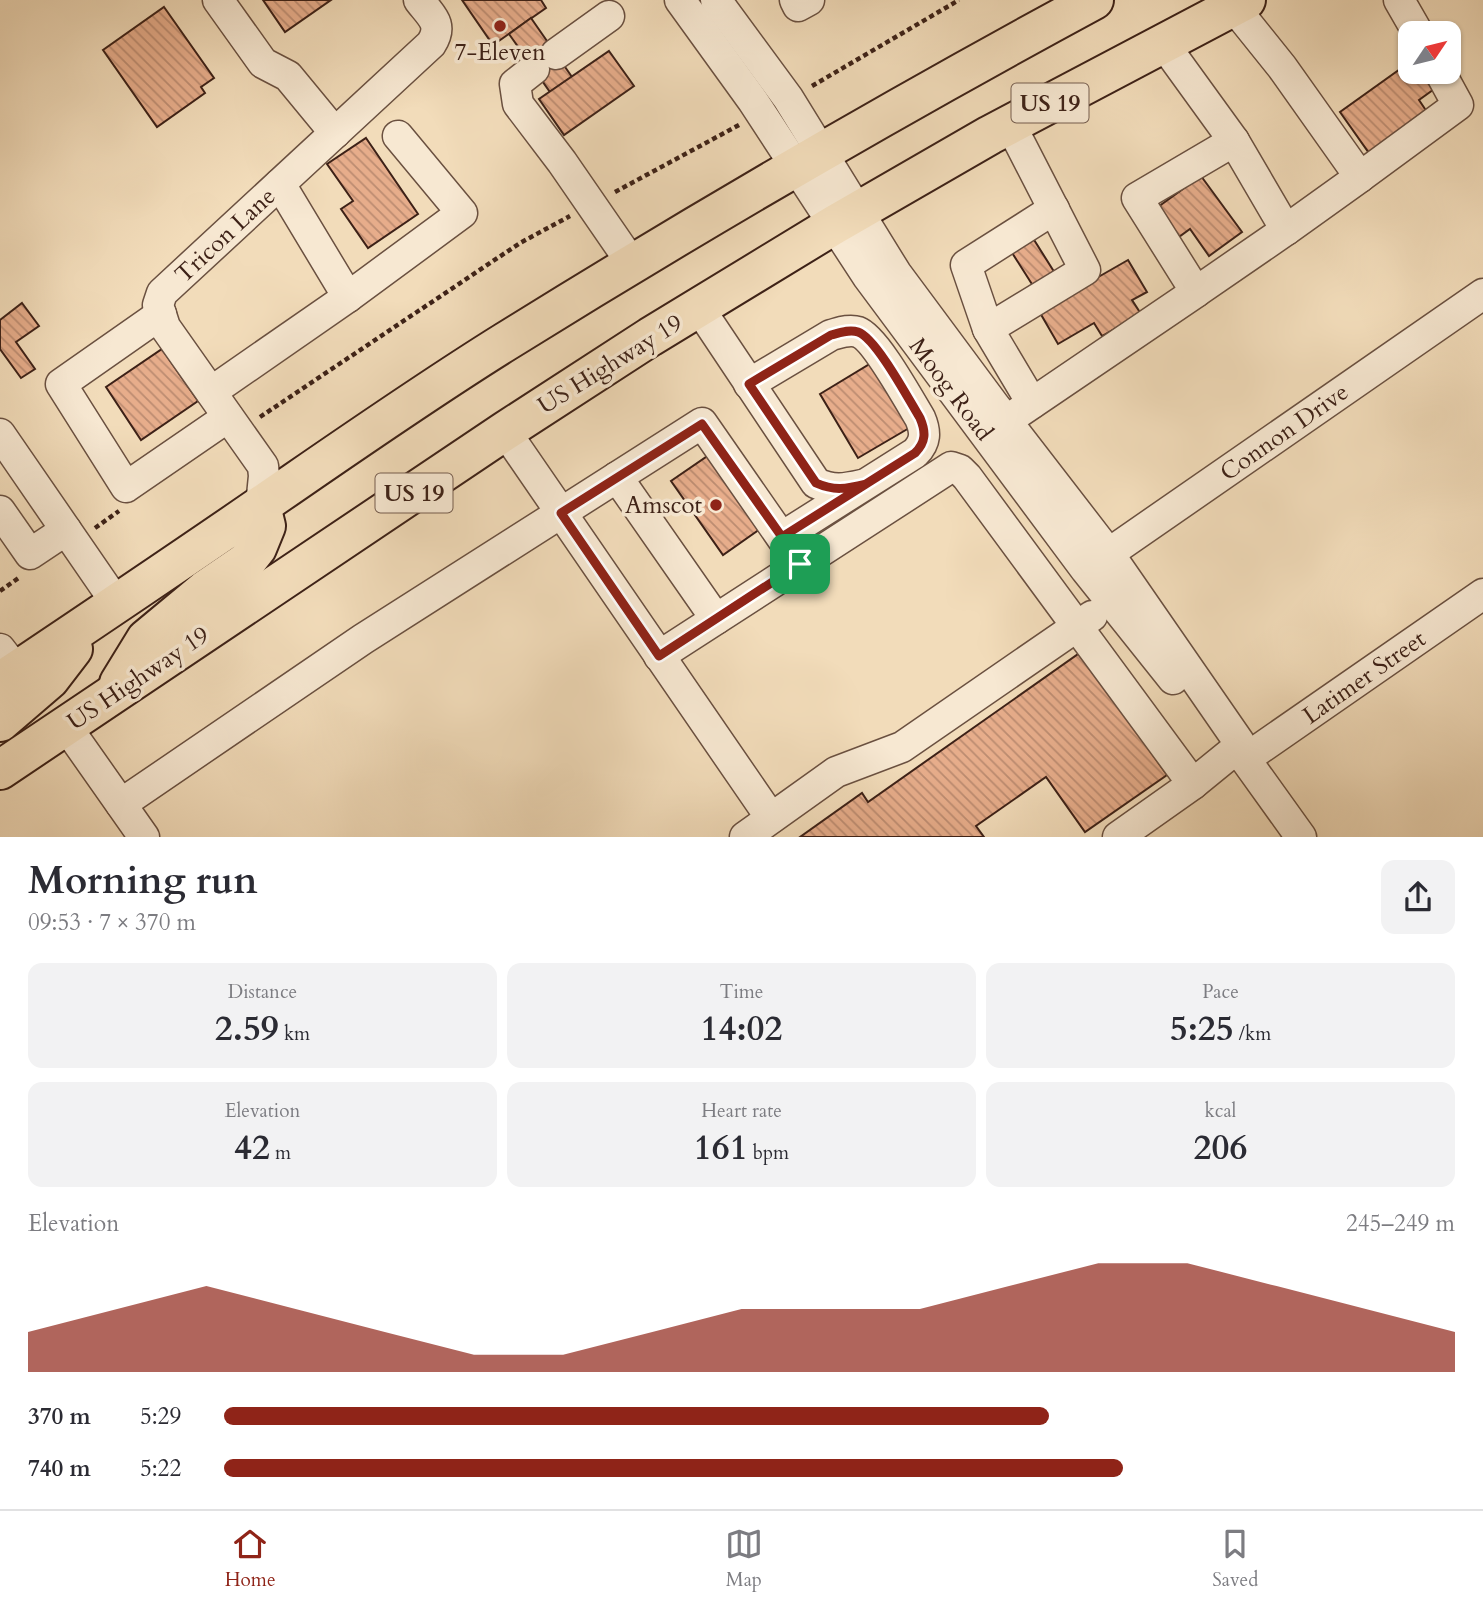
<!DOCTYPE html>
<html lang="en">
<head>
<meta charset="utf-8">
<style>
	body { margin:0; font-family:Cardo,serif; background:#f2f2f3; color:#2b2b33; height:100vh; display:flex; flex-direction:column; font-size:26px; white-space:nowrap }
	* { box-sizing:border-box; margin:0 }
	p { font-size:23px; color:#7c7c81 }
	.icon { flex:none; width:38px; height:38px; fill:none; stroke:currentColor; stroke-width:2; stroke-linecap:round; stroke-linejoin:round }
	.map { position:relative; height:837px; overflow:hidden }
	.details { display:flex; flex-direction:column; background:#fff; flex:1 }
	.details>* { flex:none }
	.needle { width:46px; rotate:55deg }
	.controls { position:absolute; left:1398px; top:21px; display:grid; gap:14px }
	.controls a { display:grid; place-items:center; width:63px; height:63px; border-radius:14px; background:#fff; box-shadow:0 2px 5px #0004; font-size:35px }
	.pin { position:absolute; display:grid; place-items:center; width:60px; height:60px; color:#fff; margin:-30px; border-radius:14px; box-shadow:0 4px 10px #0006 }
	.round { display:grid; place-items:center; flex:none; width:74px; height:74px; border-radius:14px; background:#f2f2f3 }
	.headline { display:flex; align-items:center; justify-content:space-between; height:119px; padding:0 28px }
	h1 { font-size:38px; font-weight:700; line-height:52px }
	.figures { display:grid; grid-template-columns:repeat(3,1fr); gap:10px; height:119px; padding:7px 28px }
	.figures div { display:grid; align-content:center; border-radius:14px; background:#f2f2f3; text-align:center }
	.figures b { font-size:35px; font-weight:700 }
	.figures small { font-size:19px; font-weight:400 }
	.figures p { font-size:19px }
	.chart { height:196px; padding:14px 28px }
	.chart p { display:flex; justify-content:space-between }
	.chart svg { width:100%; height:126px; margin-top:7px; fill:#8f2418; opacity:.7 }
	ul { padding:0 28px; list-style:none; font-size:23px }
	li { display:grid; grid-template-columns:112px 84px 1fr; align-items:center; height:52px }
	li i { height:18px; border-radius:9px; background:#8f2418 }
	.dock { display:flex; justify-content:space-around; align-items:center; height:98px; border-top:2px solid #e1e1e2; background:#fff; font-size:19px; color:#7c7c81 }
	.dock a { display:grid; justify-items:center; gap:4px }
	.dock .selected { color:#8f2418 }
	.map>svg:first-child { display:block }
	.building { fill:url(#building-back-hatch); stroke:#3d2117; stroke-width:2 }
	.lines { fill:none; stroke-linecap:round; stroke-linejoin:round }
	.minor-casing { stroke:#6a5040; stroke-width:33 }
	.highway-casing { stroke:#3d2117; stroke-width:42 }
	.path { stroke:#3d2117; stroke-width:4.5; stroke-dasharray:5 3.5; stroke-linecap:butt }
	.minor { stroke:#f7e8d2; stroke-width:30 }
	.highway { stroke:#f2dcba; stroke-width:38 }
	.route-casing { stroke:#fff; stroke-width:14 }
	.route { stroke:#8f2418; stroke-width:9 }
	.poi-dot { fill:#8f2418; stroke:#f7e8d2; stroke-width:2.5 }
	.labels { text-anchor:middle; stroke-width:7; stroke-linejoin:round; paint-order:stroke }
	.shield { fill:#f7e8d2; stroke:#755d4f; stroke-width:2 }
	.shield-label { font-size:23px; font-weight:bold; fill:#3d2117 }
	.poi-label { font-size:24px; fill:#3d2117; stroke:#f7e8d2 }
	.street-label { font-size:24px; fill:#3d2117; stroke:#f7e8d2 }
</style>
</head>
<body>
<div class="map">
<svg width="1483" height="837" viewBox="0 0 1483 837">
	<defs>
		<pattern id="building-back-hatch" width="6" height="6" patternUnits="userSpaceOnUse" patternTransform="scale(1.75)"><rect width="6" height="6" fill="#e7ad8b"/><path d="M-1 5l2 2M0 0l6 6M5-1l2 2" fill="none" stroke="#bc8c71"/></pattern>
	</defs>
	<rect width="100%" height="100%" fill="#f2dcba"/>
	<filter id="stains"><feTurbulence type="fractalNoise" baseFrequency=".00286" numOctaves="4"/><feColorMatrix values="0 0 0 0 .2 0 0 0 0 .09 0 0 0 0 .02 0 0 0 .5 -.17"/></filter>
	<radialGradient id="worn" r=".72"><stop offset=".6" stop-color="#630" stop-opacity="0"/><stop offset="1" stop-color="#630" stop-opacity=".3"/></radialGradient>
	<g class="building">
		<polygon points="263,0 331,0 285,32"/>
		<polygon points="462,0 541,0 546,8 493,45"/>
		<polygon points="164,7 214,78 201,87 205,93 157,127 103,50"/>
		<polygon points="531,18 572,77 550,92 509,34"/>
		<polygon points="609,51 634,86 564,135 539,99"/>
		<polygon points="1410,62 1410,72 1427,72 1437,87 1419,100 1427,112 1369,153 1340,112"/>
		<polygon points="366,138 418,214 368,248 341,209 353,201 327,164"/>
		<polygon points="1201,176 1242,232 1209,256 1190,229 1172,242 1151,212"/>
		<polygon points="1031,235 1058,278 1037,292 1009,248"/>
		<polygon points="1128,260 1147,292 1132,300 1141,314 1102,336 1094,323 1058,344 1039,311"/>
		<polygon points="22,303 39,326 16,342 35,369 21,378 0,349 0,320"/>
		<polygon points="162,349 198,401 141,440 106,387"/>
		<polygon points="878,359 916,424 858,458 820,394"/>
		<polygon points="709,455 760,529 723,555 671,481"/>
		<polygon points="1081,652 1167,775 1085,832 1046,777 976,826 984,837 800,837 862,793 868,802"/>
	</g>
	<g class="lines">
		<g class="minor-casing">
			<g id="minor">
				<polyline points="218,0 263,63 288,76 335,133"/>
				<polyline points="680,0 753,101 868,277 1086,570 1173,679"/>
				<polyline points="716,0 788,98 896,273 994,405 1109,554 1239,742 1245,759 1301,837"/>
				<polyline points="795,0 798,6 809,0"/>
				<polyline points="1399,0 1418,33"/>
				<polyline points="1233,6 1282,67 1360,177 1458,105 1440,72"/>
				<polyline points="1163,43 1234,141 1286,230 1196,292"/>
				<polyline points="556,54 609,16"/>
				<polyline points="534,69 515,84 518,104 562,162 633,265"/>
				<polyline points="1010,124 1085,270 988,329 1032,403"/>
				<polyline points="280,184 348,297 462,213 398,136"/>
				<polyline points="1286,230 1360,177"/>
				<path d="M699 308 816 483C833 491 844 489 862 485"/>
				<polyline points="161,314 61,384 126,487 228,417"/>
				<polyline points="988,329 966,265 1054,209"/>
				<path d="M749 384 831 335C839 333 849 329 858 332 875 338 909 400 920 418 926 432 926 442 915 453L782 537"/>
				<polyline points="211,392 348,297"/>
				<polyline points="1006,421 1196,292 1137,198 1234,141"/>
				<polyline points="505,431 771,818"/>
				<polyline points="0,434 117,604"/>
				<polyline points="617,477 716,619"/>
				<path d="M261 506 264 476 263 466 165 327 158 305 162 293 431 44C444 24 431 16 419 0"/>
				<polyline points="0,511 30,554 66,530"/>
				<polyline points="1092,565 1483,294"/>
				<polyline points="0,649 17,671"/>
				<polyline points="659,656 951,467 960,470 967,477 1193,784 1231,753"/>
				<polyline points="66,726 144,837"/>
				<polyline points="1245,759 1483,594"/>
				<polyline points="121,804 363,639 702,423 800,564"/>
				<polyline points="745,837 836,772 902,747 1092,616"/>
				<polyline points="1118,837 1193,784"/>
			</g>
		</g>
		<g class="highway-casing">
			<g id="highway">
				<path d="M0 682C88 623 176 564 263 504 343 449 423 393 505 342 698 222 894 108 1094 0"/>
				<polyline points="119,683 146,639 205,590 246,562 257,548 266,526 261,506"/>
				<polyline points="0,722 50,679 73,649"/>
				<polyline points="0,770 505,431 650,337 834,225 990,135 1246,0"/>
			</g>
		</g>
		<g class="path">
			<polyline points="812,86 959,0"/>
			<polyline points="615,192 739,125"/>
			<polyline points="260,417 520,243 570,216"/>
			<polyline points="95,528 119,511"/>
			<polyline points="0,591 20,577"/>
		</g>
		<use href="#minor" class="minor"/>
		<use href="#highway" class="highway"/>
	</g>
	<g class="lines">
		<g class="route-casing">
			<path id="route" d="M800 564 782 537 915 453C926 442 926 432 920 418 909 400 876 338 858 332 849 329 839 333 831 335L749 384 816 483C834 491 846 489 866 484L782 537 702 424 561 513 659 656 800 564"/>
		</g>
		<use href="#route" class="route"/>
	</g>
	<g class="poi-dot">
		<circle cx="500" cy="26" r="7"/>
		<circle cx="716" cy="505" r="7"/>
	</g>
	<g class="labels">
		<g class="shield">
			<rect x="1011.5" y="83.5" width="77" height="39" rx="5"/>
			<rect x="375.5" y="473.5" width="77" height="39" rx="5"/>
		</g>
		<g class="shield-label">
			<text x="1050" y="111">US 19</text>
			<text x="414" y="501">US 19</text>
		</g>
		<g class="poi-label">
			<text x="500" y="60">7-Eleven</text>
			<text x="702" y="513" text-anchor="end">Amscot</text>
		</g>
		<g class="street-label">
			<text transform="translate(225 235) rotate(-43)" y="8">Tricon Lane</text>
			<text transform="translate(610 364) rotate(-32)" y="8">US Highway 19</text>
			<text transform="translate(951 389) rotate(53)" y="8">Moog Road</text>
			<text transform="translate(1284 432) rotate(-35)" y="8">Connon Drive</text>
			<text transform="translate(1364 677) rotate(-35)" y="8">Latimer Street</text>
			<text transform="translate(138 678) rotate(-34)" y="8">US Highway 19</text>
		</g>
	</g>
	<rect width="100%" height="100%" filter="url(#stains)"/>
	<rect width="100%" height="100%" fill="url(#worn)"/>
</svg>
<div class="controls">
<a><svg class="needle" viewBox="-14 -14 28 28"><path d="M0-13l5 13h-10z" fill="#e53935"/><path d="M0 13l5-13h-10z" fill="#7c7c81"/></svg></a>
</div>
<div class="pin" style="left:800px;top:564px;background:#1e9e55"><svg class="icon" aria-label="arrive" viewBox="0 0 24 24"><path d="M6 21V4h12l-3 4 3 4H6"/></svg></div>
</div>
<section class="details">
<div class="headline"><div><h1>Morning run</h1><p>09:53 · 7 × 370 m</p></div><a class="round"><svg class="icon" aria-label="share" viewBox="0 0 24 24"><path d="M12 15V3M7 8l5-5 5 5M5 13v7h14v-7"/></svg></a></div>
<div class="figures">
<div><p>Distance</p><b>2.59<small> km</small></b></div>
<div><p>Time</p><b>14:02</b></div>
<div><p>Pace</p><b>5:25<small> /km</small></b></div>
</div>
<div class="figures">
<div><p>Elevation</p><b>42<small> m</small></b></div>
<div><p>Heart rate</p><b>161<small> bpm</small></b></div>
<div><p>kcal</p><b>206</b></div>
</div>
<div class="chart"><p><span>Elevation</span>245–249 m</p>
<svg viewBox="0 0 160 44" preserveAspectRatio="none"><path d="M0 44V30L10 22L20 14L30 22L40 30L50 38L60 38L70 30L80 22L90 22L100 22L110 14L120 6L130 6L140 14L150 22L160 30V44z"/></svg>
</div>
<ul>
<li><b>370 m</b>5:29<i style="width:67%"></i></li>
<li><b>740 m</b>5:22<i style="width:73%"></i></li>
</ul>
</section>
<nav class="dock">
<a class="selected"><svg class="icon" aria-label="home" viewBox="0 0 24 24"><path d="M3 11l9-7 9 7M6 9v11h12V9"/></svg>Home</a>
<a><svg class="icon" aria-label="map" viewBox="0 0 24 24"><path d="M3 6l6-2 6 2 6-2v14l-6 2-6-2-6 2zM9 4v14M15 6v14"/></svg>Map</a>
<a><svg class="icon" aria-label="saved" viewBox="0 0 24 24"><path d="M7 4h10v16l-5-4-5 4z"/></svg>Saved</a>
</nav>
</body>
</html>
